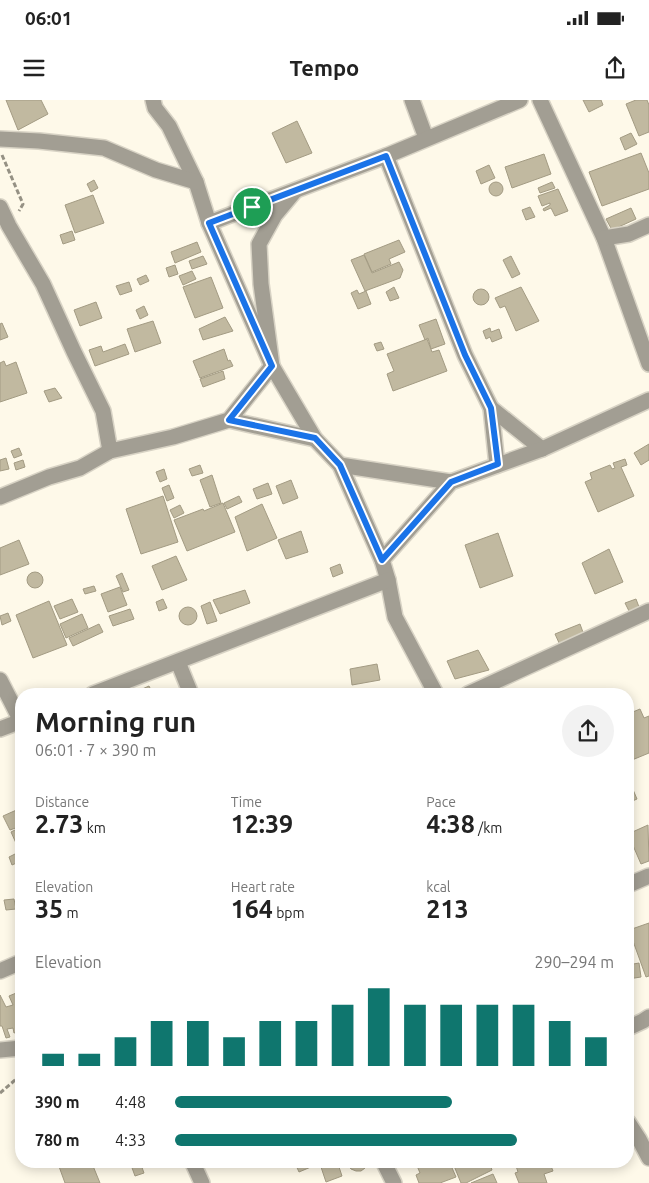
<!DOCTYPE html>
<html lang="en">
<head>
<meta charset="utf-8">
<style>
	body { margin:0; font-family:Ubuntu,sans-serif; background:#f2f2f2; color:#222; height:100vh; display:flex; flex-direction:column; font-size:19px; white-space:nowrap }
	* { box-sizing:border-box; margin:0 }
	p { font-size:16px; color:#767676 }
	.icon { flex:none; width:28px; height:28px; fill:none; stroke:currentColor; stroke-width:2; stroke-linecap:round; stroke-linejoin:round }
	.map { position:relative; flex:1; overflow:hidden }
	.panel { position:absolute; left:15px; top:588px; width:619px; height:480px; display:flex; flex-direction:column; background:#fff; border-radius:20px; box-shadow:0 2px 12px #0003 }
	.panel>* { flex:none }
	.pin { position:absolute; display:grid; place-items:center; width:42px; height:42px; color:#fff; margin:-21px; border:2px solid #fff; border-radius:50%; box-shadow:0 1px 5px #0007 }
	.round { display:grid; place-items:center; flex:none; width:52px; height:52px; border-radius:26px; background:#f2f2f2 }
	.overview { display:flex; align-items:center; justify-content:space-between; height:85px; padding:0 20px }
	h1 { font-size:28px; font-weight:700; line-height:38px }
	.stats { display:grid; grid-template-columns:repeat(3,1fr); gap:8px; height:85px; padding:5px 20px }
	.stats div { display:grid; align-content:center }
	.stats b { font-size:25px; font-weight:700 }
	.stats small { font-size:14px; font-weight:400 }
	.stats p { font-size:14px }
	.chart { height:140px; padding:10px 20px }
	.chart p { display:flex; justify-content:space-between }
	.chart svg { width:100%; height:90px; margin-top:5px; stroke:#0f766e; stroke-width:6 }
	ul { padding:0 20px; list-style:none; font-size:16px }
	li { display:grid; grid-template-columns:80px 60px 1fr; align-items:center; height:38px }
	li i { height:12px; border-radius:6px; background:#0f766e }
	.status { display:flex; justify-content:space-between; align-items:center; height:35px; padding:0 25px; background:#fff; direction:ltr }
	.status svg { height:14px; fill:currentColor }
	header { display:flex; justify-content:space-between; align-items:center; height:65px; padding:0 20px; background:#fff; font-size:22px; font-weight:700 }
	.map>svg:first-child { display:block }
	.building { fill:#c1b9a0; stroke:#a39b83 }
	.lines { fill:none; stroke-linecap:round; stroke-linejoin:round }
	.minor-casing { stroke:#d8d3c5; stroke-width:18 }
	.path { stroke:#959184; stroke-width:3; stroke-dasharray:5 2.5; stroke-linecap:butt }
	.minor { stroke:#a29e93; stroke-width:15 }
	.route-casing { stroke:#fff; stroke-width:10 }
	.route { stroke:#1a73e8; stroke-width:6 }
</style>
</head>
<body>
<div class="status"><b>06:01</b><svg viewBox="0 0 49 12"><path d="M0 12V9h3v3zM5 12V6h3v6zM10 12V3h3v9zM15 12V0h3v12zM26 1h20v11H26zM47 4h2v5h-2z"/></svg></div>
<header><svg class="icon" aria-label="menu" viewBox="0 0 24 24"><path d="M4 6h16M4 12h16M4 18h16"/></svg>Tempo<svg class="icon" aria-label="share" viewBox="0 0 24 24"><path d="M12 15V3M7 8l5-5 5 5M5 13v7h14v-7"/></svg></header>
<div class="map">
<svg width="649" height="1083" viewBox="0 0 649 1083">
	<rect width="100%" height="100%" fill="#fef9e9"/>
	<g class="building">
		<polygon points="6,0 41,0 48,14 18,30"/>
		<polygon points="583,0 601,0 603,5 589,12"/>
		<polygon points="636,0 647,0 649,5 649,32 639,36 626,4"/>
		<polygon points="297,21 312,53 286,63 272,33"/>
		<polygon points="631,33 637,44 625,50 620,38"/>
		<polygon points="641,53 649,73 649,89 602,106 589,72"/>
		<polygon points="544,54 551,74 512,88 505,67"/>
		<polygon points="489,65 495,78 481,84 476,71"/>
		<polygon points="94,80 98,88 91,92 87,84"/>
		<circle cx="496" cy="89" r="7"/>
		<polygon points="552,82 555,88 540,93 538,88"/>
		<polygon points="558,89 568,111 555,116 551,108 544,111 543,109 550,105 550,103 542,106 538,96"/>
		<polygon points="93,95 104,123 75,133 65,105"/>
		<polygon points="530,107 535,117 526,120 522,110"/>
		<polygon points="631,108 636,119 612,130 606,119"/>
		<polygon points="72,131 75,140 63,144 60,135"/>
		<polygon points="399,140 405,152 389,159 391,164 372,172 364,154"/>
		<polygon points="197,142 201,152 175,163 171,152"/>
		<polygon points="364,155 372,173 399,162 403,170 400,178 365,191 351,160"/>
		<polygon points="203,156 207,164 192,169 189,161"/>
		<polygon points="511,156 520,174 512,178 503,160"/>
		<polygon points="175,165 178,174 169,177 166,168"/>
		<polygon points="192,171 196,179 183,185 179,176"/>
		<polygon points="146,175 149,181 140,185 137,179"/>
		<polygon points="211,177 223,208 195,218 183,187"/>
		<polygon points="129,182 132,191 120,195 116,186"/>
		<polygon points="394,187 399,198 390,201 386,192"/>
		<polygon points="521,187 539,221 516,231 505,206 500,208 495,198"/>
		<circle cx="481" cy="197" r="8"/>
		<polygon points="357,190 359,194 366,191 371,204 358,209 351,193"/>
		<polygon points="96,202 102,218 80,226 74,210"/>
		<polygon points="144,206 148,215 140,219 136,210"/>
		<polygon points="225,217 233,231 203,240 199,229"/>
		<polygon points="436,219 445,244 431,249 428,238 425,240 419,225"/>
		<polygon points="153,221 161,243 135,252 127,229"/>
		<polygon points="2,223 8,237 0,240 0,224"/>
		<polygon points="490,228 491,232 499,229 502,238 492,242 490,237 486,239 483,231"/>
		<polygon points="427,239 432,252 439,250 447,271 393,291 387,274 394,271 387,254"/>
		<polygon points="381,242 384,249 377,251 374,244"/>
		<polygon points="125,244 129,254 95,266 89,250 101,246 103,252"/>
		<polygon points="224,249 228,261 230,260 233,266 200,278 193,261"/>
		<polygon points="4,261 6,266 16,262 27,293 0,302 0,263"/>
		<polygon points="223,271 225,279 203,287 200,279"/>
		<polygon points="55,288 62,298 49,302 44,291"/>
		<polygon points="649,344 649,360 641,365 634,353"/>
		<polygon points="19,348 22,355 14,358 11,351"/>
		<polygon points="6,358 9,369 0,371 0,360"/>
		<polygon points="625,359 627,365 621,367 634,396 598,412 585,382 592,379 590,373 610,365 612,369 615,368 613,363"/>
		<polygon points="23,360 25,367 16,370 14,363"/>
		<polygon points="200,365 203,373 192,376 189,369"/>
		<polygon points="164,369 167,379 160,382 156,372"/>
		<polygon points="212,375 221,403 210,407 200,380"/>
		<polygon points="291,380 298,398 283,404 276,386"/>
		<polygon points="268,383 272,394 257,399 253,389"/>
		<polygon points="169,385 174,398 167,401 162,388"/>
		<polygon points="163,396 178,442 141,454 126,409"/>
		<polygon points="239,396 242,402 227,409 224,403"/>
		<polygon points="223,403 235,432 187,451 174,420 203,409 204,411"/>
		<polygon points="262,404 277,438 247,451 235,417"/>
		<polygon points="180,405 184,413 174,418 170,410"/>
		<polygon points="301,431 308,452 286,459 278,440"/>
		<polygon points="498,433 513,476 480,488 465,445"/>
		<polygon points="19,440 29,464 0,475 0,448"/>
		<polygon points="609,449 623,482 595,494 582,463"/>
		<polygon points="176,456 187,480 162,490 152,466"/>
		<polygon points="340,464 343,473 333,477 330,468"/>
		<circle cx="35" cy="480" r="8"/>
		<polygon points="122,473 129,490 123,492 116,476"/>
		<polygon points="94,486 96,491 85,494 83,489"/>
		<polygon points="120,487 127,505 108,512 101,494"/>
		<polygon points="245,490 250,503 220,514 213,500"/>
		<polygon points="72,499 78,512 60,519 54,506"/>
		<polygon points="163,499 167,508 159,511 156,502"/>
		<polygon points="636,499 639,507 629,511 625,503"/>
		<polygon points="49,501 67,545 33,558 16,515"/>
		<polygon points="210,502 217,521 207,524 201,506"/>
		<circle cx="188" cy="516" r="9"/>
		<polygon points="130,509 134,519 113,526 109,516"/>
		<polygon points="8,513 11,521 2,525 0,516"/>
		<polygon points="82,514 88,528 66,538 60,524"/>
		<polygon points="99,524 103,532 73,546 69,538"/>
		<polygon points="580,524 584,535 560,545 555,534"/>
		<polygon points="478,550 489,570 455,579 447,561"/>
		<polygon points="377,564 380,580 352,585 350,569"/>
		<polygon points="149,586 153,594 131,594"/>
		<polygon points="640,609 644,618 649,616 649,653 632,660 628,649 628,614"/>
		<polygon points="628,678 634,692 628,695"/>
		<polygon points="634,692 637,699 628,703 628,695"/>
		<polygon points="21,708 21,726 10,730 3,716"/>
		<polygon points="648,725 649,761 641,764 628,734"/>
		<polygon points="21,727 21,751 20,752 11,732"/>
		<polygon points="19,752 21,761 12,765 9,757"/>
		<polygon points="14,799 16,809 6,810 4,800"/>
		<polygon points="20,817 21,817 21,831 18,828 16,824 17,820"/>
		<polygon points="649,823 649,876 646,877 629,830"/>
		<polygon points="639,863 641,877 628,879 628,865"/>
		<polygon points="21,891 21,931 14,933 13,928 7,929 10,937 6,938 2,926 0,926 0,895 6,907 13,905 9,896"/>
		<polygon points="57,1061 91,1061 100,1083 65,1083"/>
		<polygon points="294,1061 325,1061 299,1072"/>
		<polygon points="337,1061 342,1076 326,1082 321,1067"/>
		<polygon points="348,1061 367,1061 367,1064 365,1068 361,1071 356,1071 351,1069 348,1065"/>
		<polygon points="415,1061 449,1061 456,1077 440,1083 419,1083 416,1075 420,1073"/>
		<polygon points="452,1061 489,1061 492,1070 466,1083 461,1083"/>
		<polygon points="527,1061 549,1061 553,1071 544,1074 547,1083 519,1083 515,1073 518,1072 516,1066"/>
		<polygon points="140,1062 144,1073 135,1076 131,1065"/>
		<polygon points="493,1074 497,1083 471,1083"/>
	</g>
	<g class="lines">
		<g class="minor-casing">
			<g id="minor">
				<polyline points="153,0 155,8 169,26 196,82 209,123 272,266 315,339 340,365 382,460 388,480 395,517 436,594"/>
				<polyline points="412,0 426,38"/>
				<polyline points="540,0 604,138 649,264"/>
				<polyline points="0,39 39,41 104,48 156,70 196,82"/>
				<polyline points="386,56 465,255 491,308 497,365"/>
				<polyline points="0,107 9,126 43,184 74,252 103,311 110,351"/>
				<polyline points="209,123 386,56 520,0"/>
				<polyline points="604,138 629,134 649,125"/>
				<polyline points="491,308 542,349"/>
				<polyline points="229,320 315,339"/>
				<polyline points="340,365 451,382"/>
				<polyline points="0,397 49,377 80,368 110,351 173,337 229,320 272,266 261,184 259,144 275,115 295,91"/>
				<polyline points="382,460 451,382 542,349 649,300"/>
				<polyline points="178,562 191,594"/>
				<polyline points="0,580 21,621"/>
				<polyline points="93,594 388,480"/>
				<polyline points="468,594 649,511"/>
				<polyline points="0,629 21,621"/>
				<polyline points="628,785 649,776"/>
				<polyline points="0,871 21,862"/>
				<polyline points="628,928 643,921 649,917"/>
				<polyline points="0,950 21,948"/>
				<polyline points="628,1022 639,1039 649,1058"/>
				<polyline points="192,1061 202,1083"/>
				<polyline points="383,1061 394,1083"/>
			</g>
		</g>
		<g class="path">
			<polyline points="2,55 23,104 19,111"/>
			<polyline points="0,993 21,975"/>
		</g>
		<use href="#minor" class="minor"/>
	</g>
	<g class="lines">
		<g class="route-casing">
			<polygon id="route" points="386,56 465,255 491,308 498,364 451,382 382,460 340,365 315,338 229,320 272,266 209,123"/>
		</g>
		<use href="#route" class="route"/>
	</g>
</svg>
<div class="pin" style="left:252px;top:107px;background:#1e9e55"><svg class="icon" aria-label="arrive" viewBox="0 0 24 24"><path d="M6 21V4h12l-3 4 3 4H6"/></svg></div>
<section class="panel">
<div class="overview"><div><h1>Morning run</h1><p>06:01 · 7 × 390 m</p></div><a class="round"><svg class="icon" aria-label="share" viewBox="0 0 24 24"><path d="M12 15V3M7 8l5-5 5 5M5 13v7h14v-7"/></svg></a></div>
<div class="stats">
<div><p>Distance</p><b>2.73<small> km</small></b></div>
<div><p>Time</p><b>12:39</b></div>
<div><p>Pace</p><b>4:38<small> /km</small></b></div>
</div>
<div class="stats">
<div><p>Elevation</p><b>35<small> m</small></b></div>
<div><p>Heart rate</p><b>164<small> bpm</small></b></div>
<div><p>kcal</p><b>213</b></div>
</div>
<div class="chart"><p><span>Elevation</span>290–294 m</p>
<svg viewBox="0 0 160 44" preserveAspectRatio="none"><path d="M5 44V38M15 44V38M25 44V30M35 44V22M45 44V22M55 44V30M65 44V22M75 44V22M85 44V14M95 44V6M105 44V14M115 44V14M125 44V14M135 44V14M145 44V22M155 44V30"/></svg>
</div>
<ul>
<li><b>390 m</b>4:48<i style="width:63%"></i></li>
<li><b>780 m</b>4:33<i style="width:78%"></i></li>
</ul>
</section>
</div>
</body>
</html>
